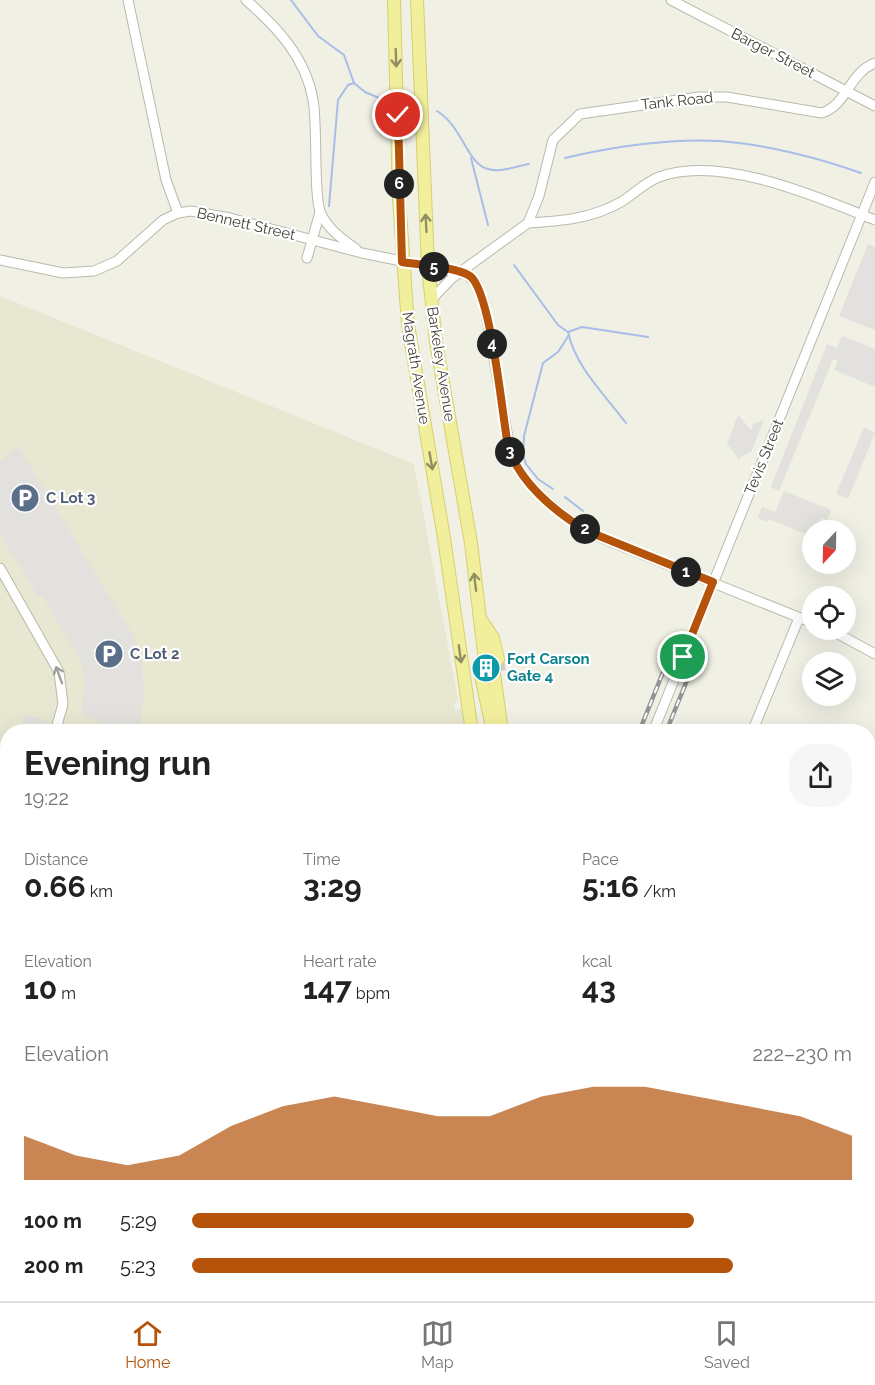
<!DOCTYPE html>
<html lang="en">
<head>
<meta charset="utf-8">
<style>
	body { margin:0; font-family:Raleway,sans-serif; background:#f6f6f6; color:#222; height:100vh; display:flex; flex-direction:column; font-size:22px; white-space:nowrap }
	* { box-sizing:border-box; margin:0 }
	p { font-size:20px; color:#767676 }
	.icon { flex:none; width:33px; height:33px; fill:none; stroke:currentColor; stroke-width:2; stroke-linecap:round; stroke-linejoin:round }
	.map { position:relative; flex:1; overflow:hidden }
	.sheet { position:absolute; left:0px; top:724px; width:876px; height:578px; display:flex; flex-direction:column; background:#fff; border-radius:24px 24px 0 0; box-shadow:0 6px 24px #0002 }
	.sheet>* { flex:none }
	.needle { width:39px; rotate:202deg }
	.buttons { position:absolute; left:802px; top:520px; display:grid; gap:12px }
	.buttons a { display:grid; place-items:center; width:54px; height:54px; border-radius:50%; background:#fff; box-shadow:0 6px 24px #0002; font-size:30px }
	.pin { position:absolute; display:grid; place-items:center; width:51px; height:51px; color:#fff; margin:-26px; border:3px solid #fff; border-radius:50%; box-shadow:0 2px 6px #0007 }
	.km { position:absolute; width:30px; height:30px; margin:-15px; border-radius:50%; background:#222; color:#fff; font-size:16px; line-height:30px; text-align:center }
	.round { display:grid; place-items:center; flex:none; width:63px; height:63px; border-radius:24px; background:#f6f6f6 }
	.overview { display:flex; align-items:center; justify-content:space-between; height:102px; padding:0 24px }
	h1 { font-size:33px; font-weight:700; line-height:45px }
	.figures { display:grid; grid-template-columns:repeat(3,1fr); gap:9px; height:102px; padding:6px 24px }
	.figures div { display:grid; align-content:center }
	.figures b { font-size:30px; font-weight:700 }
	.figures small { font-size:16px; font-weight:400 }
	.figures p { font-size:16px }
	.chart { height:168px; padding:12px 24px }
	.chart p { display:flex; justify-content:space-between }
	.chart svg { width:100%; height:108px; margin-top:6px; fill:#b45309; opacity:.7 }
	ul { padding:0 24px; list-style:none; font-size:20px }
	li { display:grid; grid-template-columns:96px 72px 1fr; align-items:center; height:45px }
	li i { height:15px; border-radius:8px; background:#b45309 }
	.tabs { display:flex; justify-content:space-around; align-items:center; height:84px; border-top:2px solid #e0e0e0; background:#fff; font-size:16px; color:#767676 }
	.tabs a { display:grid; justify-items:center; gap:3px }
	.tabs .current { color:#b45309 }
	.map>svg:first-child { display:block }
	.residential { fill:#e4e3d4 }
	.education { fill:#e8e7d1 }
	.parking { fill:#e2e1dd }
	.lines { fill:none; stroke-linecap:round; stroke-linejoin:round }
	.stream { stroke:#a8bde7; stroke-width:2 }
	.major-tunnel { stroke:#cdcdc2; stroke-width:12; stroke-dasharray:12 6; stroke-linecap:butt }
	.minor-casing { stroke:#bbb9a9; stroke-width:11 }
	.major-casing { stroke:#d5d06f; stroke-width:14 }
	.highway-casing { stroke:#cbbb45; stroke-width:16 }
	.minor { stroke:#fff; stroke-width:9 }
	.major { stroke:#f2ef9c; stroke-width:12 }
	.highway { stroke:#ede374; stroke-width:14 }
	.rail-casing { stroke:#949494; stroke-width:4.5 }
	.rail { stroke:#fff; stroke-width:2; stroke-dasharray:7; stroke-linecap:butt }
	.oneway { stroke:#918f64 }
	.oneway2 { stroke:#a0a09a }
	.route-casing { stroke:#fff; stroke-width:12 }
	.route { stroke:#b45309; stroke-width:8 }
	.labels { text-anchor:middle; stroke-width:4.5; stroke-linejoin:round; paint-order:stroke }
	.street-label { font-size:15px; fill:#424036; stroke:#fff }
	.service-label { font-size:15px; font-weight:bold; fill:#4e5e75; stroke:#fff; text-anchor:start }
	.culture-label { font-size:15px; font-weight:bold; fill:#0d838f; stroke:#fff; text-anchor:start }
</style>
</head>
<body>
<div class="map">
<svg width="875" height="1301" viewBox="0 0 875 1301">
	<rect width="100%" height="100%" fill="#f0f0e5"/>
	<polygon class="residential" points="0,1093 8,1096 8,1294 325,1295 323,1301 0,1301"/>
	<polygon class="education" points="0,296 414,464 458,700 454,704 455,711 461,708 466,732 8,732 7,905 0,902"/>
	<g class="parking">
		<polygon points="868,244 875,247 875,330 839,316"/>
		<polygon points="842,336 875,349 875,387 834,370 838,361 833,359 779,491 771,487 827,344 837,348"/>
		<polygon points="738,415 751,430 754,423 764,420 751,452 741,456 740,460 727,444"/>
		<polygon points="864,427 875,433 848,499 836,494"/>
		<polygon points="18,446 137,642 142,659 144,693 139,732 123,732 81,714 85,680 80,660 42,595 38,596 0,534 0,461"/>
		<polygon points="784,491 831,510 827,520 821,518 816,531 813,531 813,537 769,519 767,522 758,518 762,507 775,512"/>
		<polygon points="25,714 50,723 46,732 18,732"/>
	</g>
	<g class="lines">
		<g class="stream">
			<polyline points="291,0 318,36 344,55 354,83 365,92 386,101"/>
			<path d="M437 111C463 127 467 164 488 169 500 173 517 166 529 164"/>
			<polyline points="471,158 488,225"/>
			<path d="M565 158C611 147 670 138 719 141 764 144 819 158 861 173"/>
			<polyline points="329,206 338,100 348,85 354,83"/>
			<path d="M514 265 558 325 568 332C575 366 605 395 626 423"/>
			<polyline points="568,332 582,327 648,337"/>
			<polyline points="553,489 538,479 526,464 523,455 524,436 543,363 558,352 569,335"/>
			<polyline points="565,497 583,511"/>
			<polyline points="868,1054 875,1052"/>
			<polyline points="868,1232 875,1231"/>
		</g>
		<g class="major-tunnel">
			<polyline points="498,659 500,673"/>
			<polyline points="485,661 487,675"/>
		</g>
		<g class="minor-casing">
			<g id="minor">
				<polyline points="128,0 166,180 178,213"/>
				<path d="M246 0C277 27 306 58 313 100 318 125 313 198 321 214 329 230 342 239 356 249"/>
				<polyline points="671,0 875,106"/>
				<path d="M528 223C561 221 591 219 621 202 633 195 645 182 659 177 720 154 818 197 875 220"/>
				<polyline points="307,258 320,212"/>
				<path d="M0 260 63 273 94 271 117 261 163 220 178 213 191 211 230 218 362 253 466 274 476 283 484 303 511 455C528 491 565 519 599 537L813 623"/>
				<path d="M431 300 452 278 528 223 539 196 553 140 580 114 699 97H727L822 113C847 105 849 73 875 63"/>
				<polyline points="0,568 59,672 63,704 55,732"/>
				<polyline points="831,630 875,654"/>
				<polyline points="653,732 875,182"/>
				<polyline points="752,732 799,618"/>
				<polyline points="0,860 8,853"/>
				<polyline points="0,1167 8,1169"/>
				<polyline points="75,1294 77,1301"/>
				<polyline points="237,1294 238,1301"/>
			</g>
		</g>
		<g class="major-casing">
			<g id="major">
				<polyline points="394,0 399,199 408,325 444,538 472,732"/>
				<polyline points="417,0 428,266 436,342 471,543 485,661"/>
				<polyline points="481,620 493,638 498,659"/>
				<polyline points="494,674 502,732"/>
				<polyline points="481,676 493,732"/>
				<polyline points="635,1301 636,1294"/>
			</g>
		</g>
		<g class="highway-casing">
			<g id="highway">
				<polyline points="0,942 8,946"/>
				<polyline points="0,985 8,988"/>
				<polyline points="0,1017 8,1020"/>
				<polyline points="0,1054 8,1056"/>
				<polyline points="543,1294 558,1301"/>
				<polyline points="679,1294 695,1301"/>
				<polyline points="756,1294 772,1301"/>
			</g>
		</g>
		<use href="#minor" class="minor"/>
		<use href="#major" class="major"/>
		<use href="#highway" class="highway"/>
		<g class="rail-casing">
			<g id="rail">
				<polyline points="639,732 676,640"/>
				<polyline points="666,732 690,673"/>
				<polyline points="661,1301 661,1294"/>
			</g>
		</g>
		<use href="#rail" class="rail"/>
	</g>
	<defs><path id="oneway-shaft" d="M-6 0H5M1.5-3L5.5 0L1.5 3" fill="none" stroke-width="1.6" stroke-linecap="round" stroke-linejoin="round" transform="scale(1.5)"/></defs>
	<g class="oneway">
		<use href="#oneway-shaft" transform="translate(396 58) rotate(88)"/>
		<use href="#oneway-shaft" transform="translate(426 223) rotate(-93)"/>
		<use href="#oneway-shaft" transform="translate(431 461) rotate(80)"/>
		<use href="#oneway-shaft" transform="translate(475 582) rotate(-97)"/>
		<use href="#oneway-shaft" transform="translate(460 654) rotate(82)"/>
	</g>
	<use class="oneway2" href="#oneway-shaft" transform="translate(59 675) rotate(-110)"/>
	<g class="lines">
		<g class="route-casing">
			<path id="route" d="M398 115 402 262C419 265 457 267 470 276 491 292 502 414 508 446 519 482 555 512 587 531L713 582 683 657"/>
		</g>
		<use href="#route" class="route"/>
	</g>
	<defs>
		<g id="parking-disc" transform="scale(1.5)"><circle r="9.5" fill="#5c6f8a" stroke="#fff"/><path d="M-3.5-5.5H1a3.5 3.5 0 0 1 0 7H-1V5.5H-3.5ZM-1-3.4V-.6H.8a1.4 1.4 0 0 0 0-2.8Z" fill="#fff"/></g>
		<g id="building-disc" transform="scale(1.5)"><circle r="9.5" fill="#0f9aa8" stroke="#fff"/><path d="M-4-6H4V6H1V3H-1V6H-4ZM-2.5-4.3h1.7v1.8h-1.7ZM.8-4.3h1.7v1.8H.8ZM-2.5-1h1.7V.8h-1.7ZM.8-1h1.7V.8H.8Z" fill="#fff"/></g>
	</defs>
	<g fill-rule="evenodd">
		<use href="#parking-disc" x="25" y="498"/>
		<use href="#parking-disc" x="109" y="654"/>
		<use href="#building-disc" x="486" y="668"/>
	</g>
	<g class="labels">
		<g class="street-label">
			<text transform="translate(773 53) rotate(27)" y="5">Barger Street</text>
			<text transform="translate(677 101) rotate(-6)" y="5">Tank Road</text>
			<text transform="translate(246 224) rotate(13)" y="5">Bennett Street</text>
			<text transform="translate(441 364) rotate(81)" y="5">Barkeley Avenue</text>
			<text transform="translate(416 368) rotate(81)" y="5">Magrath Avenue</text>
			<text transform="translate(764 457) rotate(-68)" y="5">Tevis Street</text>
		</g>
		<g class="service-label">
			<text x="46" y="503">C Lot 3</text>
			<text x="130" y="659">C Lot 2</text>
		</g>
		<g class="culture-label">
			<text x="507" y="664">Fort Carson<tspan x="507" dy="17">Gate 4</tspan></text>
		</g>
	</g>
</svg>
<div class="buttons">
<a><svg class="needle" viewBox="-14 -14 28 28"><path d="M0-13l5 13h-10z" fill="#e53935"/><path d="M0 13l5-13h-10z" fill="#767676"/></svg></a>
<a><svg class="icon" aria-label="locate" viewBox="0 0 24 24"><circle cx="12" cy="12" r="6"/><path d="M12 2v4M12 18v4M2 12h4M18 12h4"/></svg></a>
<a><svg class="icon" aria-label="layers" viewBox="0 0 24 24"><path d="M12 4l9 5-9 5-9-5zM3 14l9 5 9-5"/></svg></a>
</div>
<div class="pin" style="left:683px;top:657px;background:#1e9e55"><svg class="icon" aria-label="arrive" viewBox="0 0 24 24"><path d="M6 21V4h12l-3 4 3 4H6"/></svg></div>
<div class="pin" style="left:398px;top:115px;background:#d93025"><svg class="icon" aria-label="check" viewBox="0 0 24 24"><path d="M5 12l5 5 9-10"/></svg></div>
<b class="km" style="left:686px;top:572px">1</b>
<b class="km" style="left:585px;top:529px">2</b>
<b class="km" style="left:510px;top:452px">3</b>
<b class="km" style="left:492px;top:344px">4</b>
<b class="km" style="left:434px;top:267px">5</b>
<b class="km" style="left:399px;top:184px">6</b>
<section class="sheet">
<div class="overview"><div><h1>Evening run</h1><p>19:22</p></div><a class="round"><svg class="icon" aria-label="share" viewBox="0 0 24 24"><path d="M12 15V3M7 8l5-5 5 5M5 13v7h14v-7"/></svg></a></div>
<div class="figures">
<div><p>Distance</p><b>0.66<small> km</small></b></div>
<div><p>Time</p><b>3:29</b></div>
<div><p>Pace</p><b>5:16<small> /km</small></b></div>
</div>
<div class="figures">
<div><p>Elevation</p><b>10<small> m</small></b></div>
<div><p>Heart rate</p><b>147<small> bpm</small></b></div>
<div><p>kcal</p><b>43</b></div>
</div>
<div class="chart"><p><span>Elevation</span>222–230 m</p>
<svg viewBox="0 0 160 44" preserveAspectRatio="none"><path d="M0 44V26L10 34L20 38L30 34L40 22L50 14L60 10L70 14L80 18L90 18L100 10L110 6L120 6L130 10L140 14L150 18L160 26V44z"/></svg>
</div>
<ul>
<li><b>100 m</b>5:29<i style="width:76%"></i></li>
<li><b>200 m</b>5:23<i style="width:82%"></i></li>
</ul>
</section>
</div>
<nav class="tabs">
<a class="current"><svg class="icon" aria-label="home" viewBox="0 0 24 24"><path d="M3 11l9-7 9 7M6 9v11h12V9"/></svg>Home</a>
<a><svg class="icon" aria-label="map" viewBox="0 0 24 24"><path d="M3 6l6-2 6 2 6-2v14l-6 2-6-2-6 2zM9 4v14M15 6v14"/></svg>Map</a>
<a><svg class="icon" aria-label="saved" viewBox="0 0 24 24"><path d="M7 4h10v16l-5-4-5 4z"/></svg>Saved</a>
</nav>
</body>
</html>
